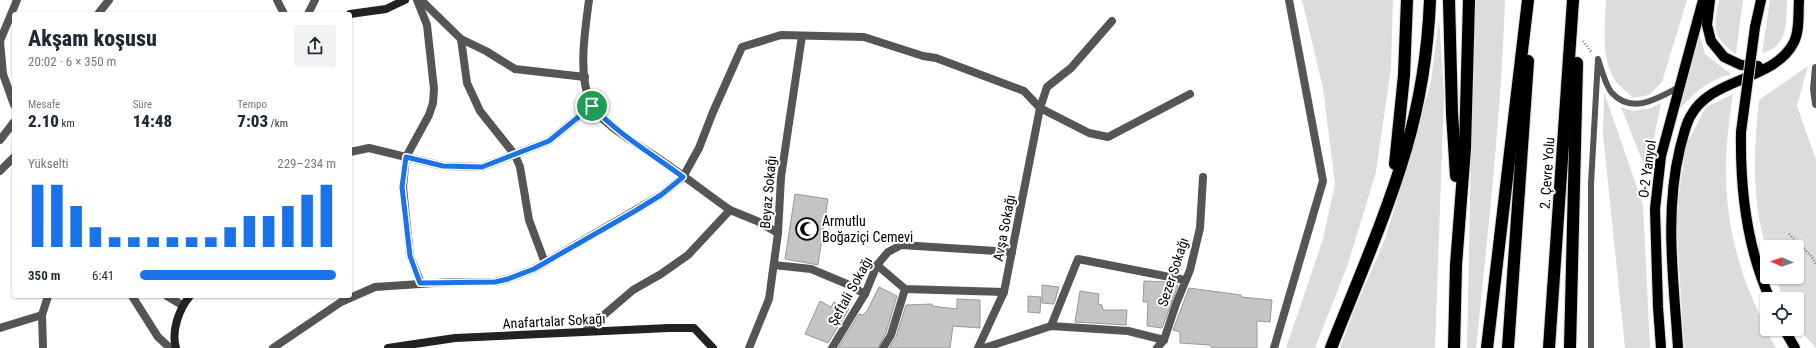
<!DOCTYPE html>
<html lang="tr">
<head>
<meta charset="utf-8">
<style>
	body { margin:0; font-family:"Roboto Condensed",sans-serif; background:#f2f2f3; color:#1f2937; height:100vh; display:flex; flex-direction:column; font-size:15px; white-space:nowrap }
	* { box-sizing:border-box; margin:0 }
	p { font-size:13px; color:#747a83 }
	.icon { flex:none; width:22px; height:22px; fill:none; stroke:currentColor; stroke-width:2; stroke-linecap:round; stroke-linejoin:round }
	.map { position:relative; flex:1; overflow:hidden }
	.details { position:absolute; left:12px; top:12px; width:340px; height:286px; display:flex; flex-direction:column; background:#fff; border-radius:4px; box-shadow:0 1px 3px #0004 }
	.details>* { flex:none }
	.needle { width:26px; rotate:272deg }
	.tools { position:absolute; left:1760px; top:240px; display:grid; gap:8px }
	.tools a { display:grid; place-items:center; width:44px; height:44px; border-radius:4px; background:#fff; box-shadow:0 1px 3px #0004; font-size:20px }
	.pin { position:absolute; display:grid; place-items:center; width:34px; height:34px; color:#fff; margin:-17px; border:2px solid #fff; border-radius:50%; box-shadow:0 1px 4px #0007 }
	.round { display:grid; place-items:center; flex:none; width:42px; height:42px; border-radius:4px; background:#f2f2f3 }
	.headline { display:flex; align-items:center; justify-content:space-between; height:68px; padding:0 16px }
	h1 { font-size:22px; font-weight:800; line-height:30px }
	.metrics { display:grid; grid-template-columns:repeat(3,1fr); gap:6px; height:68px; padding:4px 16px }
	.metrics div { display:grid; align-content:center }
	.metrics b { font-size:17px; font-weight:800 }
	.metrics small { font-size:11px; font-weight:400 }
	.metrics p { font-size:11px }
	.chart { height:112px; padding:8px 16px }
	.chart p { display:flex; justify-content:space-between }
	.chart svg { width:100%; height:72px; margin-top:4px; stroke:#1a73e8; stroke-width:6 }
	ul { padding:0 16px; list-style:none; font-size:13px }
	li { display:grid; grid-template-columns:64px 48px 1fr; align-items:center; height:30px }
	li i { height:10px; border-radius:5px; background:#1a73e8 }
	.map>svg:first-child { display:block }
	.green { fill:#dcdcdc }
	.building { fill:#c4c4c4; stroke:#999 }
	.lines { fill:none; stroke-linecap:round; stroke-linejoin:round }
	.primary-casing { stroke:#dbdbdb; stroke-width:12 }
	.highway-casing { stroke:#dbdbdb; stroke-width:14 }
	.path { stroke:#777; stroke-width:2.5; stroke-dasharray:1 2; stroke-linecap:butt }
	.lane { stroke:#555; stroke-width:6 }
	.street { stroke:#555; stroke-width:8 }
	.secondary { stroke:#222; stroke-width:8 }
	.primary { stroke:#000; stroke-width:10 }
	.highway { stroke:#000; stroke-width:12 }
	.primary-bridge-casing { stroke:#dbdbdb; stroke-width:12; stroke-linecap:butt }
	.primary-bridge { stroke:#000; stroke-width:10 }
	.route-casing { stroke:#fff; stroke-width:8 }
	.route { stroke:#1a73e8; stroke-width:5 }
	.labels { text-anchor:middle; stroke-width:4; stroke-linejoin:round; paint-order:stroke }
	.street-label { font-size:14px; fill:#000; stroke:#fff }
	.poi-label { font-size:14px; fill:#000; stroke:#fff; text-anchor:start }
</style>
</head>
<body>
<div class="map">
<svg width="1816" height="348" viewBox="0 0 1816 348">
	<rect width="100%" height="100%" fill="#fff"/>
	<g class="green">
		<polygon points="1302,0 1393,0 1391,68 1376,172 1348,264 1315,348 1286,348 1323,239 1335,184 1323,88"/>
		<path d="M1474 0H1505C1501 116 1488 233 1476 348H1467Z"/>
		<path d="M1606 0H1687L1662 82 1649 95 1633 98C1628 93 1622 88 1617 83 1600 60 1605 26 1606 0Z"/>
		<path d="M1719 0H1743L1736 54C1712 38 1713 27 1719 0Z"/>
		<path d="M1770 0H1787C1786 23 1789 46 1762 53Z"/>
		<polygon points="1439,18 1444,95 1435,348 1340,348 1353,313 1385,239 1412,151 1431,81"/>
		<path d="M1700 35 1705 54 1731 74C1706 82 1696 91 1679 110Z"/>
		<path d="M1808 66 1797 106 1816 160V348L1797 327V299H1783L1776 277H1797V247H1767V250C1751 202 1754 149 1759 100Z"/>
		<polygon points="1604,92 1643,205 1650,348 1625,348 1603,134"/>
		<path d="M1733 94C1723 157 1722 207 1741 268 1748 292 1761 316 1770 338L1776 348H1684L1676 215 1686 145 1706 107Z"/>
		<polygon points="1661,103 1647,173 1621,107 1633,111 1651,108"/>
	</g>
	<g class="building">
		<polygon points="795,194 828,199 818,265 785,259"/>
		<polygon points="1144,281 1168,282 1178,286 1162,328 1147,326 1148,302 1143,302"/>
		<polygon points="1042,285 1059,287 1054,304 1042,303"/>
		<polygon points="879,287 897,296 886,333 878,348 838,348 859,314 863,315 867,311"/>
		<polygon points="1189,288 1241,295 1241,297 1272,300 1270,322 1257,321 1257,348 1212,348 1210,345 1180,343 1180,332 1173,330"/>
		<polygon points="1080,291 1099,294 1098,304 1102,305 1103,310 1127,310 1126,325 1075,322"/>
		<polygon points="1028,296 1041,297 1040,313 1028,312"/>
		<polygon points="957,299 980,300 980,328 953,326 950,348 889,348 896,337 906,305 932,304 932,306 957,309"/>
		<polygon points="820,301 831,307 834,302 849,309 828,343 805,334"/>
	</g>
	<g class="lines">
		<g class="primary-casing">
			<g id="primary">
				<polyline points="1710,0 1707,25 1711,41 1724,57 1741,65 1758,66"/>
				<polyline points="1755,27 1761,0"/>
				<path d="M1741 132C1740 189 1746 246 1770 299"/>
				<polyline points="1784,329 1795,348"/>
				<polyline points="1661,348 1658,307 1655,209 1661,156 1703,0"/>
				<path d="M1678 348C1674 282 1664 214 1680 148 1683 138 1685 126 1690 117 1711 76 1774 82 1794 42 1800 30 1798 13 1799 0"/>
			</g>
		</g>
		<g class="highway-casing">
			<g id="highway">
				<polyline points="1449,0 1452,113 1456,176"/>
				<polyline points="1395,164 1404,75 1407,0"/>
				<path d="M1331 348C1357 282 1386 217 1406 149 1420 101 1428 50 1430 0"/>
				<polyline points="1454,348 1456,265 1465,148 1469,0"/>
				<polyline points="1487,348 1528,0"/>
				<polyline points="1508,348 1528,61"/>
				<polyline points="1549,348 1573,0"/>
				<polyline points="1570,348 1577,63"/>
			</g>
		</g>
		<g class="path">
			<polyline points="1583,41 1592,53"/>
			<polyline points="1789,234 1812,257 1816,264"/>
		</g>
		<path class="lane" d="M1591 348V184L1598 59C1601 68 1606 87 1612 93 1632 115 1659 98 1679 87"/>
		<g class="street">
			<polyline points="277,0 284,14"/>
			<polyline points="417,0 427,25 434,89 433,103 429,115 406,157 403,187 410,256 421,283"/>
			<polyline points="421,0 461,39 467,83 480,111 515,155 520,167 529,220 545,263"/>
			<path d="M589 0C585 31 577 77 592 106 601 124 641 146 658 158 683 175 706 193 730 210"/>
			<polyline points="98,14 109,0"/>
			<polyline points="308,14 315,0"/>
			<polyline points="461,39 486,51 515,69 585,77"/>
			<polyline points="1816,68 1814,89 1816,104"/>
			<polyline points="14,105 3,74 0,41 17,0"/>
			<polyline points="0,140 14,122"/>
			<polyline points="350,152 369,148 443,166 482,167 549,141 592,106"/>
			<polyline points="0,171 14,157"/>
			<polyline points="774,265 811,269 847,284 865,294"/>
			<polyline points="877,265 905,289 1004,292"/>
			<polyline points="132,296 158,337 170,348"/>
			<polyline points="167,296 182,305"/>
			<polyline points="1051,326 1078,259 1185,280"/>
			<polyline points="0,328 42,315"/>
			<polyline points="584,332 633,290 661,274 688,255 730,210 757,221 778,233"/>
			<polyline points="43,348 42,315 48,296"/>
			<polyline points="273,348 341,302 375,287 450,282 495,282 508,279 534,269 661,195 683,177 699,148 713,112 742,47 781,35 864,37 923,56 936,58 1024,91 1040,108 1089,133 1108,137 1190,94"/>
			<polyline points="749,348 769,299 778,233 781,177 802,36"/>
			<polyline points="832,348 865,294 877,265 888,252 901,245 1012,252"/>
			<polyline points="883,348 891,335 905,289"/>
			<polyline points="978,348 1004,292 1040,108 1047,87 1071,68 1112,21"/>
			<polyline points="984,348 1051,326 1128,331 1164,340"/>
			<polyline points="1157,348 1164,340 1176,304 1190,270 1200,228 1203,177"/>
			<polyline points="1274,348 1323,181 1289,0"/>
		</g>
		<g class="secondary">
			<polyline points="350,14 386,9 405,0"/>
			<path d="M176 348C171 331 179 309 190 296"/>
			<polyline points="388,348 455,338 669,328 694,328 713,348"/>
		</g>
		<use href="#primary" class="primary"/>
		<use href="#highway" class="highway"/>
		<g class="primary-bridge-casing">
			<polyline id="primary-bridge" points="1741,132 1755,27"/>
		</g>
		<use href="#primary-bridge" class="primary-bridge"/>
	</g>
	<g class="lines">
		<g class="route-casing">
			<path id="route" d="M592 106C620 136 651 153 683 177L661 195 635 211 534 269 508 279 495 282 420 283 410 256 402 187 406 157 443 166 482 167 549 141Z"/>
		</g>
		<use href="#route" class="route"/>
	</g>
	<defs>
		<g id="mosque-ring" transform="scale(1.15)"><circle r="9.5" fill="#fff" stroke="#000" stroke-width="1.5"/><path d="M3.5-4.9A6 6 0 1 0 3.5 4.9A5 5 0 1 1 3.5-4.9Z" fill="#000"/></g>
	</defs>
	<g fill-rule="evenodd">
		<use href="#mosque-ring" x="807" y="229"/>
	</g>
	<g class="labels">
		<g class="street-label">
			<text transform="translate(1647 169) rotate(-82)" y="5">O-2 Yanyol</text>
			<text transform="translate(1547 173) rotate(-86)" y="5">2. Çevre Yolu</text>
			<text transform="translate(768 192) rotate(-85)" y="5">Beyaz Sokağı</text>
			<text transform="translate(1004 228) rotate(-79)" y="5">Avşa Sokağı</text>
			<text transform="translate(1173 272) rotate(-72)" y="5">Sezer Sokağı</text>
			<text transform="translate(850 291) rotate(-61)" y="5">Şeftali Sokağı</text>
			<text transform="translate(554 321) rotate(-3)" y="5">Anafartalar Sokağı</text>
		</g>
		<g class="poi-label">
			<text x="822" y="226">Armutlu<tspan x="822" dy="16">Boğaziçi Cemevi</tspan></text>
		</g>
	</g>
</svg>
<div class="tools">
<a><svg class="needle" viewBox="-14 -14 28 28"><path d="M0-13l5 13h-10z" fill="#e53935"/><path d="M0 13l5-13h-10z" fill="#747a83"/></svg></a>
<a><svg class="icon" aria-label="locate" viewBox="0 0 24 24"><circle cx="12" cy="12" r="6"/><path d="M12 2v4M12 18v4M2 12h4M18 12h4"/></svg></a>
</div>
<div class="pin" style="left:592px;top:106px;background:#1e9e55"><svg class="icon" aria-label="arrive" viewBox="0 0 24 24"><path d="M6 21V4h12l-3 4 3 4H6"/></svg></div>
<section class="details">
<div class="headline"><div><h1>Akşam koşusu</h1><p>20:02 · 6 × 350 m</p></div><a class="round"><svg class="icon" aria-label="share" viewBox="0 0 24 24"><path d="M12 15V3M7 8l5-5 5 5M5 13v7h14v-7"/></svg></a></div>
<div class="metrics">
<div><p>Mesafe</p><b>2.10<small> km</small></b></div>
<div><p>Süre</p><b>14:48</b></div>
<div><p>Tempo</p><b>7:03<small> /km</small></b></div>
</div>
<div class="chart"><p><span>Yükselti</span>229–234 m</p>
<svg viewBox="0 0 160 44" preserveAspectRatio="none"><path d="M5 44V6M15 44V6M25 44V19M35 44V32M45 44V38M55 44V38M65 44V38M75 44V38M85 44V38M95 44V38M105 44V32M115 44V25M125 44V25M135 44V19M145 44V12M155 44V6"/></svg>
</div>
<ul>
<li><b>350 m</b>6:41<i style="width:100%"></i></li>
</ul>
</section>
</div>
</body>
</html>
